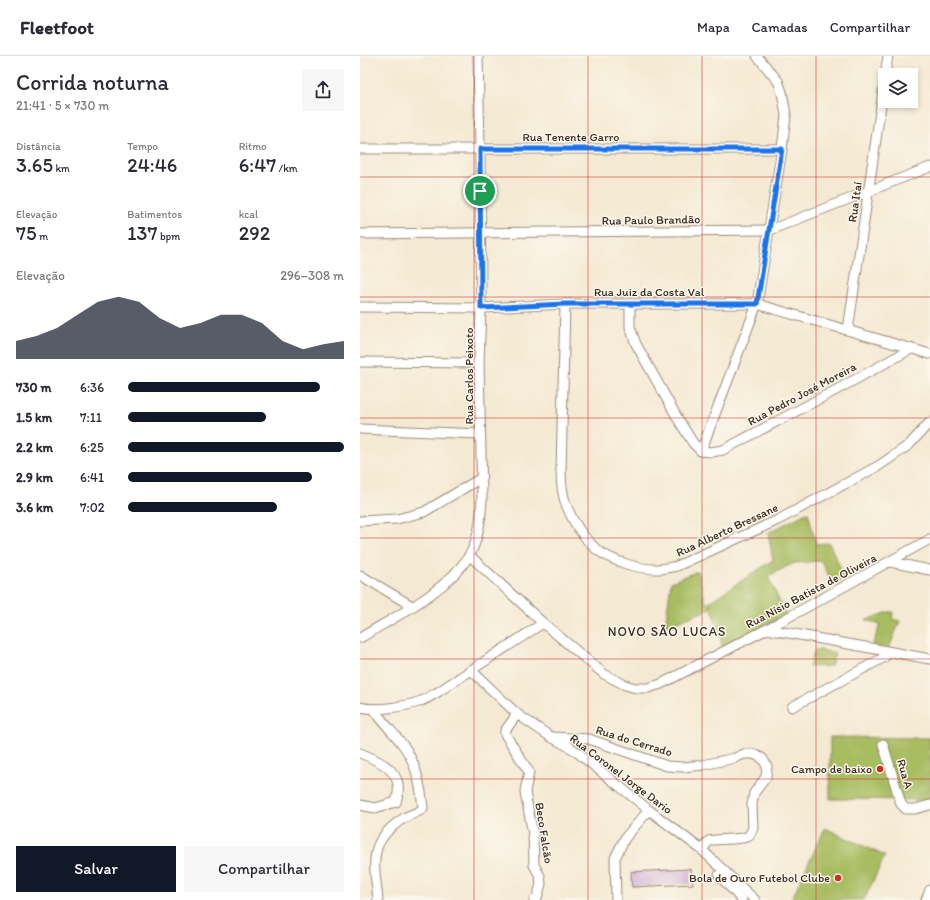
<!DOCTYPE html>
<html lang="pt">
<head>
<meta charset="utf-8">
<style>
	body { margin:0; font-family:Itim,sans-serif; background:#f7f7f7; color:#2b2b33; height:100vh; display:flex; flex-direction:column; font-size:15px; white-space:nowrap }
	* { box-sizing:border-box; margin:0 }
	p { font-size:13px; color:#7c7c81 }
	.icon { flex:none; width:22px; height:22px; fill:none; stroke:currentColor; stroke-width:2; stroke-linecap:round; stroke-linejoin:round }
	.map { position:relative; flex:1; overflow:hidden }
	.details { display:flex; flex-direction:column; background:#fff; width:360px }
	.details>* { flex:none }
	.fabs { position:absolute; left:518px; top:12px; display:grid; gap:8px }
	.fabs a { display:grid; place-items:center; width:40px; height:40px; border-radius:0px; background:#fff; box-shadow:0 2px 6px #0003; font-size:20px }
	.pin { position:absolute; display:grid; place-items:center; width:34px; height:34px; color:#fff; margin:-17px; border:2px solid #fff; border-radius:50%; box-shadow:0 1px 4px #0007 }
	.round { display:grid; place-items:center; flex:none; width:42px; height:42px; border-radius:0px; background:#f7f7f7 }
	.head { display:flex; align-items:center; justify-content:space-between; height:68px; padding:0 16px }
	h1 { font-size:22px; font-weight:600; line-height:30px }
	.metrics { display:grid; grid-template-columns:repeat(3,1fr); gap:6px; height:68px; padding:4px 16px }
	.metrics div { display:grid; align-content:center }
	.metrics b { font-size:20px; font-weight:600 }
	.metrics small { font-size:11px; font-weight:400 }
	.metrics p { font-size:11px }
	.chart { height:112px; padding:8px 16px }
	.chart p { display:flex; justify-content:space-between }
	.chart svg { width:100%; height:72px; margin-top:4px; fill:#111827; opacity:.7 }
	.primary-button { display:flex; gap:8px; margin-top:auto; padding:8px 16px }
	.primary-button a { flex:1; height:46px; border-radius:0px; background:#111827; color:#fff; font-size:16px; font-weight:600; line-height:46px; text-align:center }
	.primary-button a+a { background:#f7f7f7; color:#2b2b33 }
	ul { padding:0 16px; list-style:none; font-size:13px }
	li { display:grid; grid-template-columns:64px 48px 1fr; align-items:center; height:30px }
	li i { height:10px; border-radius:5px; background:#111827 }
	header { display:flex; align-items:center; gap:24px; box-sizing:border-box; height:56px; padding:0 20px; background:#fff; border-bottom:1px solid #e1e1e2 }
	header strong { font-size:19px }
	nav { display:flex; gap:22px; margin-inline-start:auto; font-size:14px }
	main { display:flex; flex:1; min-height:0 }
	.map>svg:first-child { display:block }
	.green { fill:#a8bc61; stroke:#727340 }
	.building { fill:#cbabd2 }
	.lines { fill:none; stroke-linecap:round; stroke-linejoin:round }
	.minor-casing { stroke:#988a78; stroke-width:11 }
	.minor { stroke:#fff; stroke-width:9 }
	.route-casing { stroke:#fff; stroke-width:8 }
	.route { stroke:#1a73e8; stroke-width:5 }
	.grid { fill:none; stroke:#d62828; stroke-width:1; stroke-opacity:0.55 }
	.poi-dot { fill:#c8321e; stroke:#fbf7ec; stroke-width:1.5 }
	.labels { text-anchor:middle; stroke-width:3; stroke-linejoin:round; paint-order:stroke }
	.street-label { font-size:12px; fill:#3b2a1e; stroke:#fbf7ec }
	.poi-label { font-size:12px; fill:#3b2a1e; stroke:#fbf7ec; text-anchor:end }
	.neighbourhood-label { font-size:13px; letter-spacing:1px; fill:#3b2a1e; stroke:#fbf7ec }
</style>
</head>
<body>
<header>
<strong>Fleetfoot</strong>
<nav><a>Mapa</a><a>Camadas</a><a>Compartilhar</a></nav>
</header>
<main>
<section class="details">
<div class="head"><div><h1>Corrida noturna</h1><p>21:41 · 5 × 730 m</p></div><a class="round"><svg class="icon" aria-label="share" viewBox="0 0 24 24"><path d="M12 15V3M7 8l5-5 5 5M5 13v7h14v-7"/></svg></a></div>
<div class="metrics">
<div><p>Distância</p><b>3.65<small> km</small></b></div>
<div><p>Tempo</p><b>24:46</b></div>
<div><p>Ritmo</p><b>6:47<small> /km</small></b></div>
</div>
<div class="metrics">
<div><p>Elevação</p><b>75<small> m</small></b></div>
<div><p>Batimentos</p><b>137<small> bpm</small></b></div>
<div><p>kcal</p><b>292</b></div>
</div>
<div class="chart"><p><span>Elevação</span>296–308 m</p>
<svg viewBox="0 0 160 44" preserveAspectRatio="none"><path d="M0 44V33L10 30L20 25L30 17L40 9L50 6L60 9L70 19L80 25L90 22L100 17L110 17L120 22L130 33L140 38L150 35L160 33V44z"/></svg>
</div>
<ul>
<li><b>730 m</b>6:36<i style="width:89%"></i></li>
<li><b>1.5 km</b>7:11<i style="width:64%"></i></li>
<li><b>2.2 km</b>6:25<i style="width:100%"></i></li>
<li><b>2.9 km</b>6:41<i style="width:85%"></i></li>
<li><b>3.6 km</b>7:02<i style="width:69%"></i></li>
</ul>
<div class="primary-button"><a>Salvar</a><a>Compartilhar</a></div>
</section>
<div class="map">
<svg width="570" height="844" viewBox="0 0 570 844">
	<rect width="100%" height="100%" fill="#fbf7ec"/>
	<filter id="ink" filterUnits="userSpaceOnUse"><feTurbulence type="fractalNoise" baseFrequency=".025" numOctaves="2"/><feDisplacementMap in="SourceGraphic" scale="8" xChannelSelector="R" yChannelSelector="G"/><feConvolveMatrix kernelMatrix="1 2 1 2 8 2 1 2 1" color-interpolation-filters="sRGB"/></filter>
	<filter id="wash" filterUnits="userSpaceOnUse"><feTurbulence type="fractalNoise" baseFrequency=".012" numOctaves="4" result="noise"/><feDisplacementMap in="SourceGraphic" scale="16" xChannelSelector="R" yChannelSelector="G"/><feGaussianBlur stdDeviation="0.9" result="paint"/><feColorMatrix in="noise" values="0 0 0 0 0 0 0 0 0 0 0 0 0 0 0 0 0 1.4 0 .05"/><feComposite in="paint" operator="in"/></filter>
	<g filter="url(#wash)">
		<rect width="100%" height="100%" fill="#f4e9d2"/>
		<g class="green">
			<polygon points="448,456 456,488 469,487 485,522 473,528 461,505 434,507 408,520 426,560 363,593 351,548 350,553 305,571 311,526 338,515 346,548 413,504 408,477"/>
			<polygon points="529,556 533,556 532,563 540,565 529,592 512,590 520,569 506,564"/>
			<polygon points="455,593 475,597 471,610 449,611"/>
			<polygon points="470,681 570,682 570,744 470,743"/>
			<polygon points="465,772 525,800 504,844 431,844"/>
		</g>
		<g id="blocks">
			<polygon class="building" points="331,813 333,828 272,831 271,816"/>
		</g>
	</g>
	<g filter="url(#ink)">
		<use href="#blocks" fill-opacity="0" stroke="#988a78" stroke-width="1"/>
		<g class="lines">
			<g class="minor-casing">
				<g id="minor">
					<polyline points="525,19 528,0"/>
					<polyline points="0,93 422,93"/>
					<polyline points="0,178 410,174 570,111"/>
					<path d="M205 248 201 415C201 427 202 439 207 451 213 466 224 482 236 493 251 505 280 514 299 513 305 513 311 511 317 510L418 464 520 409 549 389 570 366"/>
					<polyline points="270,248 270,271 276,288 318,363 333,387 341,395"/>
					<polyline points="0,251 121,252 205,248 397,248 570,298"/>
					<polyline points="488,274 525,22"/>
					<polyline points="0,306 119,307"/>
					<polyline points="0,373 120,378"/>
					<polyline points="341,395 397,248 422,93 426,59 422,36 418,25 397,0"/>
					<polyline points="341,395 351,396 363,394 478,333 551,293"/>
					<polyline points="0,465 37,463 64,456 121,422"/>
					<polyline points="109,499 183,567 244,618 265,629 276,632 288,632 301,628 407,573 570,483"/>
					<polyline points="530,506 570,514"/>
					<polyline points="0,519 52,550"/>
					<polyline points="407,573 570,603"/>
					<path d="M0 582C36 560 86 536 109 500 119 483 121 462 122 443L119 307 121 252 120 93 118 0"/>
					<polyline points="111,614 157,658 191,681 213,693 289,754 342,794 395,844"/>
					<path d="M0 651C15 655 46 651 61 645 67 643 72 639 78 636L183 567"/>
					<polyline points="432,651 523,602 530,596"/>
					<path d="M14 653C22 666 34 677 43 689 56 706 61 731 63 752 60 757 50 758 44 762 7 786 14 805 18 844"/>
					<polyline points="157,658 145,675 145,678 169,716 165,735 166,742 173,778 174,809 180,820 181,828 177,842 174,844"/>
					<path d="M193 681 229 683 307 710 324 711 343 709 375 702 384 698H393L402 702 407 710 406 721 394 737 392 748 393 772 389 780C376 785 363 782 349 785L342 794"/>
					<polyline points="523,688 541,748 546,753 555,753 570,749"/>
					<path d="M0 697C23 706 46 717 36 746"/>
					<polyline points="0,749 15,752 36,746"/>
					<polyline points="359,819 382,844"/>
					<polyline points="256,844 255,802 265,782 289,754"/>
					<polyline points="566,844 570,834"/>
				</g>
			</g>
			<use href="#minor" class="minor"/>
		</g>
	</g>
	<g class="lines" filter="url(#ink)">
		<g class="route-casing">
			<polygon id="route" points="120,93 422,93 397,248 205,248 121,252"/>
		</g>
		<use href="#route" class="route"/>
	</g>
	<path class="grid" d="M114 0V844M228 0V844M342 0V844M456 0V844M0 121H570M0 241H570M0 362H570M0 482H570M0 603H570M0 723H570"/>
	<g class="poi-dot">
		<circle cx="520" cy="713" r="4"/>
		<circle cx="478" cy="822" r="4"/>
	</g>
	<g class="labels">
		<g class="street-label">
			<text x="211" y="85">Rua Tenente Garro</text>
			<text transform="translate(495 146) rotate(-82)" y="4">Rua Itaí</text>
			<text transform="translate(291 164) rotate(-1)" y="4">Rua Paulo Brandão</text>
			<text x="289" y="240">Rua Juiz da Costa Val</text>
			<text transform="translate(109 320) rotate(-90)" y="4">Rua Carlos Peixoto</text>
			<text transform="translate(442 338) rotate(-28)" y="4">Rua Pedro José Moreira</text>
			<text transform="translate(367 474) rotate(-25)" y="4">Rua Alberto Bressane</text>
			<text transform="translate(451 535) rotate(-28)" y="4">Rua Nísio Batista de Oliveira</text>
			<text transform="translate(274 685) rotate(17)" y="4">Rua do Cerrado</text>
			<text transform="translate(261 718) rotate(37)" y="4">Rua Coronel Jorge Dario</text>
			<text transform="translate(545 718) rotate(74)" y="4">Rua A</text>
			<text transform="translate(184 777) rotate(81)" y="4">Beco Falcão</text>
		</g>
		<g class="poi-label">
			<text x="512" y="717">Campo de baixo</text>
			<text x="470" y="826">Bola de Ouro Futebol Clube</text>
		</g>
		<g class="neighbourhood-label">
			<text x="307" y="580">NOVO SÃO LUCAS</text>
		</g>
	</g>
</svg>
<div class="fabs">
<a><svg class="icon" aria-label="layers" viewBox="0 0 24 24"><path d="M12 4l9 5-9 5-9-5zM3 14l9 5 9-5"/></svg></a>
</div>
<div class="pin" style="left:120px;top:135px;background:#1e9e55"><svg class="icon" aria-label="arrive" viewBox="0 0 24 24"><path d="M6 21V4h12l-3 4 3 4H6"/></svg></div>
</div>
</main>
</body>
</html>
